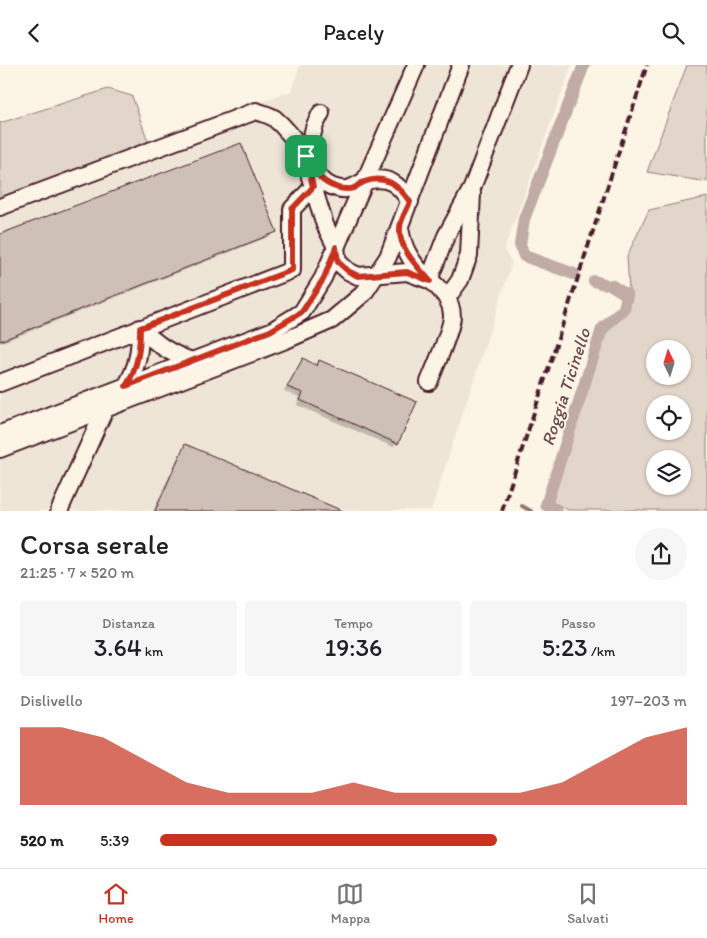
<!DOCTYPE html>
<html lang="it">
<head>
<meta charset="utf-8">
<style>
	body { margin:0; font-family:Itim,sans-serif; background:#f6f6f6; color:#202124; height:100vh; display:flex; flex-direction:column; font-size:19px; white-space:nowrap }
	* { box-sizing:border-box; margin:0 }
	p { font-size:16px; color:#757577 }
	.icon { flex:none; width:28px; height:28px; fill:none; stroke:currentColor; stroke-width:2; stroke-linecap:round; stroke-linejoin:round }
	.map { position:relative; height:446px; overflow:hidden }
	.details { display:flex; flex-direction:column; background:#fff; flex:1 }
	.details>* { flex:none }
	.needle { width:32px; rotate:356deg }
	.tools { position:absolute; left:646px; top:275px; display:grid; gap:10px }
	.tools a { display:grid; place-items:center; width:45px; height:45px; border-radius:50%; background:#fff; box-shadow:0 1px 4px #0004; font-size:25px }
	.pin { position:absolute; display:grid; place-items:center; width:42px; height:42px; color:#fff; margin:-21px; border-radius:10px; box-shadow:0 2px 8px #0006 }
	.round { display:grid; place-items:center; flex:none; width:52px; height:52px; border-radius:26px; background:#f6f6f6 }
	.headline { display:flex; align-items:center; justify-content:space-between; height:85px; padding:0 20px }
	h1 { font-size:28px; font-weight:600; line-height:38px }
	.figures { display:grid; grid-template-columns:repeat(3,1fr); gap:8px; height:85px; padding:5px 20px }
	.figures div { display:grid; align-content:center; border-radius:5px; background:#f6f6f6; text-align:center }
	.figures b { font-size:25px; font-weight:600 }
	.figures small { font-size:14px; font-weight:400 }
	.figures p { font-size:14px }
	.chart { height:140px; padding:10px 20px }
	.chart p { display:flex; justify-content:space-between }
	.chart svg { width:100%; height:90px; margin-top:5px; fill:#c8321e; opacity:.7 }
	ul { padding:0 20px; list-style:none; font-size:16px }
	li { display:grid; grid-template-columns:80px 60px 1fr; align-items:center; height:38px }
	li i { height:12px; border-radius:6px; background:#c8321e }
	header { display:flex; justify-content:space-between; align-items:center; height:65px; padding:0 20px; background:#fff; font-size:22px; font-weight:600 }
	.tab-bar { display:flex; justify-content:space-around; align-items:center; height:70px; border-top:1px solid #e0e0e0; background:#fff; font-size:14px; color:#757577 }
	.tab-bar a { display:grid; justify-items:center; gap:2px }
	.tab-bar .active { color:#c8321e }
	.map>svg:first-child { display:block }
	.built { fill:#eee5d7 }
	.green { fill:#e2d5ca; stroke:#967a7a; fill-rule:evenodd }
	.shadow { fill:#0003 }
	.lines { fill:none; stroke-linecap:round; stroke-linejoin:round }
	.stream { stroke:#917474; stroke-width:4 }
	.canal { stroke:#c0aca5; stroke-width:12 }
	.building { fill:#cfc0b7; stroke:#4a1f2b }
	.minor-casing { stroke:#4a1f2b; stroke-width:20 }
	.minor { stroke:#fcf5e5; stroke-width:16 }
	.rail { stroke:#4a1f2b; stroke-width:4; stroke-dasharray:8 4; stroke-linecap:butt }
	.route-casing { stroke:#fff; stroke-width:10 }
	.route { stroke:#c8321e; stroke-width:6 }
	.labels { text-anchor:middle; stroke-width:4; stroke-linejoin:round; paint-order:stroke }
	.water-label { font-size:18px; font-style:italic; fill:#6d4950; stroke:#fcf5e5 }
</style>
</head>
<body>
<header><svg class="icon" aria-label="back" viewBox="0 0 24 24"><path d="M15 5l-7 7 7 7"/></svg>Pacely<svg class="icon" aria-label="search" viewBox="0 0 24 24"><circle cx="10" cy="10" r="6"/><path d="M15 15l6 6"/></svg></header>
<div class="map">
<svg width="707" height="446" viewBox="0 0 707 446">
	<rect width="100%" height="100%" fill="#fcf5e5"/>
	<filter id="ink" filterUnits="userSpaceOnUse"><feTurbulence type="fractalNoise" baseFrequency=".02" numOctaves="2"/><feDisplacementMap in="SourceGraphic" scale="10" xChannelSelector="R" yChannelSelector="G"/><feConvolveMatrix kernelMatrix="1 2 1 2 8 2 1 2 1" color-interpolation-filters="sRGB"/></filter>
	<g filter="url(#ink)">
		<polygon class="built" points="300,0 572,0 504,185 512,198 431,445 0,446 0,135 291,26"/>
		<g class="green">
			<polygon points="687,0 707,0 707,117 647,107"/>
			<polygon points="108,24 132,31 149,79 0,135 0,58"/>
			<path d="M707 132V445H568L550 436 602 273 627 245 629 226 627 191 649 145ZM655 284H682V311H655ZM655 339H682V366H655ZM655 394H682V421H655Z"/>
		</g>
		<g class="shadow">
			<polygon points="275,166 271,171 0,278 0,171"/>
			<polygon points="303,295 314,301 319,296 397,378 393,382 297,340 299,332 284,326 299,299"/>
			<polygon points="185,380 339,446 153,446 181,385"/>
		</g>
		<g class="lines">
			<polyline class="stream" points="522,441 531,446"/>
			<g class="canal">
				<polyline points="574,209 524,191 520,180 524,154 584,0"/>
				<polyline points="594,216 604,219"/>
				<polyline points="556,446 546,440 602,264 624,244 627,230 611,220"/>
			</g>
		</g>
		<g class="building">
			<polygon points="241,78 277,167 0,276 0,169"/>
			<polygon points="303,293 317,301 319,295 417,337 398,379 300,335 303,328 287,322"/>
			<polygon points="185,379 343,446 155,446"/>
		</g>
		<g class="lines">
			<g class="minor-casing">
				<g id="minor">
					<polyline points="321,48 315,60 306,91 310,112 325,160 336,182 338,197 348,206 358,211 407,207 429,215"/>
					<path d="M0 142 256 46C262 48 269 50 274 53 286 63 298 79 306 91 314 103 319 117 333 122 351 128 353 120 366 116 388 110 399 119 410 137"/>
					<path d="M400 163C402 178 407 190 417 202 430 217 452 229 452 251 452 264 435 302 429 317"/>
					<polyline points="429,215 446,171 472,123 519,0"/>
					<polyline points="447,233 460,215 469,190 472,128"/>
					<polyline points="0,318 292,205 292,144 313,122"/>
					<path d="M126 321C138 302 140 285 140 263 158 280 169 288 192 296"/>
					<polyline points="0,369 271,266 302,247 323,213 352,145 416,0"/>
					<polyline points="0,384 286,275 332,255 364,228 388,192 461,0"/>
					<polyline points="59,446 105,344"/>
				</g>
			</g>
			<use href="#minor" class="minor"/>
			<polyline class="rail" points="502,446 647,0"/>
		</g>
	</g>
	<g class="lines" filter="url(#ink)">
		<g class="route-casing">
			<path id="route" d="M306 91C311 100 316 110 324 116 332 122 345 126 354 123 358 121 360 118 364 117 385 109 399 120 410 137 407 145 400 155 400 163 398 183 418 202 430 216L407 207 358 211 348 206 338 197 336 182 324 213 302 247 270 266 126 321C138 302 140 285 140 263L292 205V144L313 122Z"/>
		</g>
		<use href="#route" class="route"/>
	</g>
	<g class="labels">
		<g class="water-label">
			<text transform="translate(566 322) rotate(-72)" y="6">Roggia Ticinello</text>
		</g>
	</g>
</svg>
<div class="tools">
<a><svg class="needle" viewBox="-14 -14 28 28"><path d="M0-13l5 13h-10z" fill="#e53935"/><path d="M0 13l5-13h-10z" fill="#757577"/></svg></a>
<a><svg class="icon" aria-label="locate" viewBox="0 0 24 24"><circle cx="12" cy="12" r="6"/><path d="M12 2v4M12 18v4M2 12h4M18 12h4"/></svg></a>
<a><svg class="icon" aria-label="layers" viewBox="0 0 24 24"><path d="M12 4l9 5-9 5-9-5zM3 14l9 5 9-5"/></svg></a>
</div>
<div class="pin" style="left:306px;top:91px;background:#1e9e55"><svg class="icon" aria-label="arrive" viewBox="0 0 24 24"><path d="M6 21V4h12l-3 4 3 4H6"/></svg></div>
</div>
<section class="details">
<div class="headline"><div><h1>Corsa serale</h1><p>21:25 · 7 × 520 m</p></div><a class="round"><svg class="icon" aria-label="share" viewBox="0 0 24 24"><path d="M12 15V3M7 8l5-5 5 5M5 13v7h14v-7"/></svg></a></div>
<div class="figures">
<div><p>Distanza</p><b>3.64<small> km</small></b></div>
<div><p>Tempo</p><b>19:36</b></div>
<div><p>Passo</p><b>5:23<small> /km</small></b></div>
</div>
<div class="chart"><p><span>Dislivello</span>197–203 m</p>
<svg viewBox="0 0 160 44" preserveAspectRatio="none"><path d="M0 44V6L10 6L20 11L30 22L40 33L50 38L60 38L70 38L80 33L90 38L100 38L110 38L120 38L130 33L140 22L150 11L160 6V44z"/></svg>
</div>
<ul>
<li><b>520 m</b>5:39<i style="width:64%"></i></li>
</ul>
</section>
<nav class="tab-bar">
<a class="active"><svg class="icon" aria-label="home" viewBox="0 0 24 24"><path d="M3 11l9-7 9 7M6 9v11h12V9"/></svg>Home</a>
<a><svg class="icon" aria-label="map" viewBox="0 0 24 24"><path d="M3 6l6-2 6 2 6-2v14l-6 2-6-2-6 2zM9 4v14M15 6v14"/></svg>Mappa</a>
<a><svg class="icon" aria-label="saved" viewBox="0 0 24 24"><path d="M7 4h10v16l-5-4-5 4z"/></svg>Salvati</a>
</nav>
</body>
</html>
